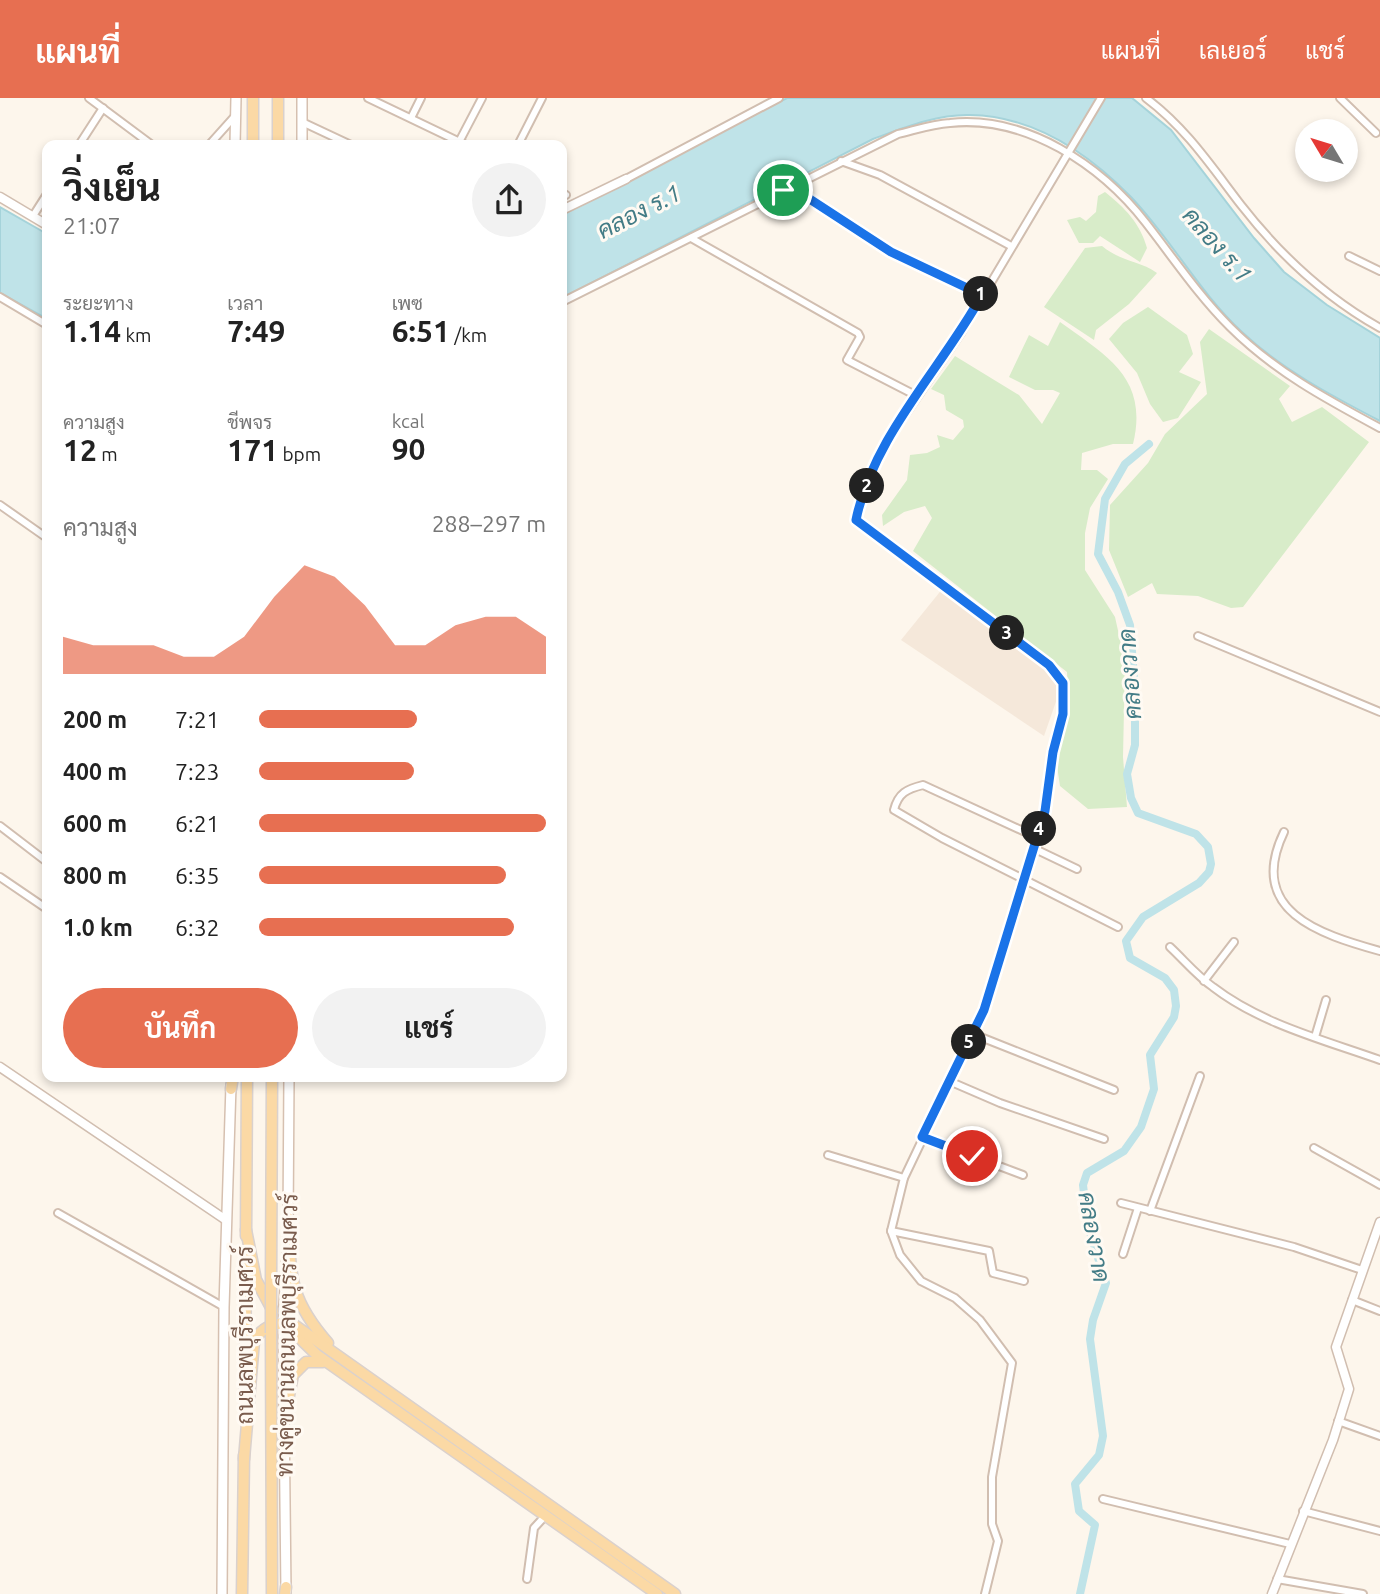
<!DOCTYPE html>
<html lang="th">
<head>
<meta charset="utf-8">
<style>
	body { margin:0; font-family:Ubuntu,Sarabun,sans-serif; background:#f2f2f2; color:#222; height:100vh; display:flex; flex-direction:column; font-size:26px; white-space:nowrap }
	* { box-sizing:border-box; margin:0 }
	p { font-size:23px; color:#767676 }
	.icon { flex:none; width:38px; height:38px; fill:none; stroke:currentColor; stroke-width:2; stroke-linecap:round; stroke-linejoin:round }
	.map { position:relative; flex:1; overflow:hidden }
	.side { position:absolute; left:42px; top:42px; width:525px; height:942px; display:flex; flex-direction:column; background:#fff; border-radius:14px; box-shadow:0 4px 10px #0003 }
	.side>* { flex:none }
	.needle { width:46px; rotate:308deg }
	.buttons { position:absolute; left:1295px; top:21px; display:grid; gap:14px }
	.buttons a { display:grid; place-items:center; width:63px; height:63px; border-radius:50%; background:#fff; box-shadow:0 4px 10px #0003; font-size:35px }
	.pin { position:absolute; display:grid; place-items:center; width:60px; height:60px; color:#fff; margin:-30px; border:4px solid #fff; border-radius:50%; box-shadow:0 2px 7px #0007 }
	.km { position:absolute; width:35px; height:35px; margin:-18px; border-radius:50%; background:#222; color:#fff; font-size:19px; line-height:35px; text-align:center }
	.round { display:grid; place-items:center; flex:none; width:74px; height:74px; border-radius:37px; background:#f2f2f2 }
	.head { display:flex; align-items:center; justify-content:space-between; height:119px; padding:0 21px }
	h1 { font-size:38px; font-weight:700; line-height:52px }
	.figures { display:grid; grid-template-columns:repeat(3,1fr); gap:10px; height:119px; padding:7px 21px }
	.figures div { display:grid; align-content:center }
	.figures b { font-size:30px; font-weight:700 }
	.figures small { font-size:19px; font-weight:400 }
	.figures p { font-size:19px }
	.chart { height:196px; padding:14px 21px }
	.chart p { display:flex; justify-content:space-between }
	.chart svg { width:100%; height:126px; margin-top:7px; fill:#e76f51; opacity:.7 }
	.button { display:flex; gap:14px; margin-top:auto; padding:14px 21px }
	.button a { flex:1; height:80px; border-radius:42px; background:#e76f51; color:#fff; font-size:28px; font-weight:700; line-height:80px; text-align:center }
	.button a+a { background:#f2f2f2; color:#222 }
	ul { padding:0 21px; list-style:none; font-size:23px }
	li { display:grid; grid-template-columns:112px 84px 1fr; align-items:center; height:52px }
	li i { height:18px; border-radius:9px; background:#e76f51 }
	header { display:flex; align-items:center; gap:42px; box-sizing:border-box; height:98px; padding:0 35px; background:#e76f51; color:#fff }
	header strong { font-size:33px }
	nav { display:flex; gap:38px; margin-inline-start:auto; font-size:24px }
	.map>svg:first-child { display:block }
	.residential { fill:#f5e8da }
	.green { fill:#d8ecc9 }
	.water { fill:#bfe3e8; stroke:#a5d3da; stroke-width:2 }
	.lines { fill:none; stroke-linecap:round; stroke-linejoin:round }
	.canal { stroke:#bfe3e8; stroke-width:8 }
	.minor-casing { stroke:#d1beb0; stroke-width:10 }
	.tertiary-casing { stroke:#d1beb0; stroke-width:11 }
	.secondary-casing { stroke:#d6c0b0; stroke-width:12 }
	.primary-casing { stroke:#dad1cd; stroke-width:13 }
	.minor { stroke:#fff; stroke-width:6 }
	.tertiary { stroke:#fff; stroke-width:8 }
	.secondary { stroke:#fff; stroke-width:9 }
	.primary { stroke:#fbd9a5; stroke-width:10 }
	.primary-bridge-casing { stroke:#dad1cd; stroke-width:13; stroke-linecap:butt }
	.primary-bridge { stroke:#fbd9a5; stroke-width:10 }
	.route-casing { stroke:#fff; stroke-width:14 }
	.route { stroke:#1a73e8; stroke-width:9 }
	.labels { text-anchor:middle; stroke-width:6; stroke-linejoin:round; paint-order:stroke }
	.street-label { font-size:23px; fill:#7a5c4d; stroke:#fffaf3 }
	.water-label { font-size:24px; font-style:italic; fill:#437c86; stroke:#fffaf3 }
</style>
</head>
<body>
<header>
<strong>แผนที่</strong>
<nav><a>แผนที่</a><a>เลเยอร์</a><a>แชร์</a></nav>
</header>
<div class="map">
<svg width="1380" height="1496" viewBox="0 0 1380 1496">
	<rect width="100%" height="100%" fill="#fdf6ec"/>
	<polygon class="residential" points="943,490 1053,578 1060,592 1044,638 901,542"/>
	<g class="green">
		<path d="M1105 94C1125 110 1140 125 1147 150L1140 164 1100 138 1093 145H1079L1067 122 1080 119 1086 123 1096 114 1098 98Z"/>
		<path d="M1102 148C1123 165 1139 162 1157 175L1129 206 1096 232 1094 242 1044 209 1085 150Z"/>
		<polygon points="1148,209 1187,237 1193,256 1179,274 1201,284 1178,320 1163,324 1150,306 1137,275 1109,241 1123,225"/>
		<path d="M1060 224C1107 258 1149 280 1133 346H1113L1082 355 1081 372H1097L1108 381 1090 410 1085 435V472L1115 519 1125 564 1123 659 1127 709 1088 711 1060 688 1056 661 1069 609 1067 574 913 453 932 420 925 408 904 414 883 428 882 417 907 382 910 357 927 355 940 349 937 337 953 342 964 329 963 322 946 312 944 297 931 291 955 258 1019 297 1042 326 1060 295 1053 292H1035L1009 279 1029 237 1048 248Z"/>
		<polygon points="1209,231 1290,288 1279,301 1292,324 1322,309 1369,344 1243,509 1231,510 1198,498 1157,496 1152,485 1128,499 1109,452 1110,407 1148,365 1165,336 1207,296 1200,244"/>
	</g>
	<g class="water">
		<path d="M787 0H1132L1171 32 1254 140 1284 174 1327 207 1380 240V323C1332 298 1281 271 1242 234 1199 194 1171 141 1131 99 1088 55 1034 18 970 17 937 16 903 30 873 41L562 200V114Z"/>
		<polygon points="0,109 47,136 47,221 0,195"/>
	</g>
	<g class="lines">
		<polyline class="canal" points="1080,1496 1095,1427 1079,1413 1075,1386 1099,1357 1103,1338 1090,1241 1093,1222 1106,1185 1088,1128 1083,1087 1087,1075 1124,1053 1141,1029 1154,991 1150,957 1174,919 1176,908 1174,892 1165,880 1130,860 1126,843 1143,819 1199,785 1209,774 1211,766 1208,749 1196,736 1138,715 1131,700 1127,676 1135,647 1135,593 1130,527 1118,494 1098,456 1105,401 1125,366 1149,346"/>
		<g class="minor-casing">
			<g id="minor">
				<polyline points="89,0 152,47"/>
				<polyline points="368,0 466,47"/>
				<path d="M1146 0C1186 30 1211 68 1241 107 1280 157 1325 199 1380 230"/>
				<polyline points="1340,0 1376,35"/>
				<polyline points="411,20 421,0"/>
				<polyline points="302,24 351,47"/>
				<polyline points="459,44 482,0"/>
				<polyline points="79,47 103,10"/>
				<polyline points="209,47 235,18"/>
				<polyline points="518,47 542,0"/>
				<polyline points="841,63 880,77 1011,148"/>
				<polyline points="626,81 779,0"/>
				<polyline points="783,92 802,96 891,154 982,197"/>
				<polyline points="562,95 566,97"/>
				<polyline points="33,118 47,96"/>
				<polyline points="691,140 858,235 860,239 847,262 917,298"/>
				<polyline points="1349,158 1380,173"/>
				<polyline points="0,199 47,227"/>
				<path d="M562 204 898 36C915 32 932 26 950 25 1026 17 1101 67 1146 125 1174 161 1198 197 1230 229 1274 273 1326 301 1380 330"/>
				<polyline points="0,407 47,440"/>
				<polyline points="1198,538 1380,614"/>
				<polyline points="0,728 47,764"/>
				<path d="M1284 734C1246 813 1319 836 1380 853"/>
				<path d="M1036 739 923 687C907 691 898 695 894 712L942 740 1118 829"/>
				<polyline points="1033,750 1077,771"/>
				<polyline points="0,779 47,811"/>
				<path d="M1170 849C1184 862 1197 878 1213 889 1261 926 1324 942 1380 962"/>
				<polyline points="1204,883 1234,844"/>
				<polyline points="973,936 1114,992"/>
				<polyline points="1315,939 1326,902"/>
				<polyline points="949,983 1000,1005 1104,1041"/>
				<polyline points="922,1039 1023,1077"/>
				<polyline points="1314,1050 1380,1087"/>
				<polyline points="828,1057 904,1080"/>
				<polyline points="1121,1105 1294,1149 1362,1172"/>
				<polyline points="1150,1113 1200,978"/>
				<polyline points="58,1115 224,1209"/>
				<polyline points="891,1133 989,1153 993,1175 1024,1183"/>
				<polyline points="1123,1156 1138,1110"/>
				<polyline points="1352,1202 1380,1213"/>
				<polyline points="1338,1323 1380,1338"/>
				<polyline points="1103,1401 1290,1446"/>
				<polyline points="1303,1413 1380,1433"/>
				<polyline points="527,1481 534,1430 546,1417"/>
				<polyline points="1277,1481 1363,1496"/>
				<polyline points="985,1496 998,1443 992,1426 992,1379 1012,1265 980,1222 955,1200 921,1183 900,1157 891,1133 904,1080 984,912 1045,713 1053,654 1063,616 1063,585 1049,567 856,422 860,401 888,342 961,235 1101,0"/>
			</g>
		</g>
		<g class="tertiary-casing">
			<g id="tertiary">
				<polyline points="0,99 47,127"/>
				<polyline points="562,112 626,81"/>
				<polyline points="0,969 226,1122"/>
				<polyline points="1272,1496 1333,1342 1349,1291 1336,1249 1380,1124"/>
			</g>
		</g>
		<g class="secondary-casing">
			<g id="secondary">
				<polyline points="302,0 302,47"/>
				<polyline points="235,47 236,0"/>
				<polyline points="288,1127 289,978"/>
				<polyline points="286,1494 283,1224 287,1155"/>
				<polyline points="222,1496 224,1209 231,987"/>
			</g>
		</g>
		<g class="primary-casing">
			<g id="primary">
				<polyline points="253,47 253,0"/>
				<polyline points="278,47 278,0"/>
				<polyline points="231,991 233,978"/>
				<path d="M288 1120C291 1178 288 1199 328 1245"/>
				<polyline points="246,1132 256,1182 273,1213"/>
				<polyline points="246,1138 247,978"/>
				<polyline points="271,1188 272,978"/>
				<polyline points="283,1224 317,1257 657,1496"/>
				<polyline points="271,1235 272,1496"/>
				<polyline points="245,1299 246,1154"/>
				<polyline points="284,1323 293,1277 306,1264 323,1264"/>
				<path d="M244 1361 254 1243C263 1227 277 1224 293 1226L675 1496"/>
				<polyline points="242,1496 244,1357"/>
				<polyline points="285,1496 286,1489"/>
			</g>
		</g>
		<use href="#minor" class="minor"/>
		<use href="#tertiary" class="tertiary"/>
		<use href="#secondary" class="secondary"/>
		<use href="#primary" class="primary"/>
		<g class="primary-bridge-casing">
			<polyline id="primary-bridge" points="271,1235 271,1188"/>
		</g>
		<use href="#primary-bridge" class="primary-bridge"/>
	</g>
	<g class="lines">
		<g class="route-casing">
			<path id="route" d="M783 92 802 96 891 154 982 197C942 270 873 338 856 422L1049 567 1063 585V616L1053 654 1045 713 984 912 922 1039 972 1058"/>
		</g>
		<use href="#route" class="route"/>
	</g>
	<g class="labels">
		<g class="street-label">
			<text transform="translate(245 1237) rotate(-90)" y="8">ถนนลพบุรีราเมศวร์</text>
			<text transform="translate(287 1237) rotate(-89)" y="8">ทางคู่ขนานถนนลพบุรีราเมศวร์</text>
		</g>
		<g class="water-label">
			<text transform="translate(639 114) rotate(-27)" y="8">คลอง ร.1</text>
			<text transform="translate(1217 147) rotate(49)" y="8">คลอง ร.1</text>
			<text transform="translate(1130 576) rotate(-94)" y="8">คลองวาด</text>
			<text transform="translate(1094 1139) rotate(80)" y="8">คลองวาด</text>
		</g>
	</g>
</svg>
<div class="buttons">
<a><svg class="needle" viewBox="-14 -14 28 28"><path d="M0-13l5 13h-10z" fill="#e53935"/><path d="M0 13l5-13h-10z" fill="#767676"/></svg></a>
</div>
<div class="pin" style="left:783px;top:92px;background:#1e9e55"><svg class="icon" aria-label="arrive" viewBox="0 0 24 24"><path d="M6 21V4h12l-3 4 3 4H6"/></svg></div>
<div class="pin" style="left:972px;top:1058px;background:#d93025"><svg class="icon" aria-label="check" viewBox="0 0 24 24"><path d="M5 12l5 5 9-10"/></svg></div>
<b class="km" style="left:981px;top:196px">1</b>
<b class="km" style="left:867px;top:388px">2</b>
<b class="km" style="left:1007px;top:535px">3</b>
<b class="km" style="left:1039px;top:731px">4</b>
<b class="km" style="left:969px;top:944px">5</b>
<section class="side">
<div class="head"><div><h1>วิ่งเย็น</h1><p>21:07</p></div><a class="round"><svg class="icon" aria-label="share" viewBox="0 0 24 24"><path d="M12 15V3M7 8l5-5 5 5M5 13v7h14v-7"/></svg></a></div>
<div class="figures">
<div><p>ระยะทาง</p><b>1.14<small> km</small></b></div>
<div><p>เวลา</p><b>7:49</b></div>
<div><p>เพซ</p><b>6:51<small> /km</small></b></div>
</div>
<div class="figures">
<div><p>ความสูง</p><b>12<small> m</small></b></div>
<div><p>ชีพจร</p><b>171<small> bpm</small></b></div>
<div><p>kcal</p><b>90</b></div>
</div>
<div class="chart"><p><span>ความสูง</span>288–297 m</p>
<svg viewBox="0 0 160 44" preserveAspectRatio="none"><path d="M0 44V31L10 34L20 34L30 34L40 38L50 38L60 31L70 17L80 6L90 10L100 20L110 34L120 34L130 27L140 24L150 24L160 31V44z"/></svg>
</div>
<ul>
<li><b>200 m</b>7:21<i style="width:55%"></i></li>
<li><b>400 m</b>7:23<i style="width:54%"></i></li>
<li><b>600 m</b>6:21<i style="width:100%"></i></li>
<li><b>800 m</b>6:35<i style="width:86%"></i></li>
<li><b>1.0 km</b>6:32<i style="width:89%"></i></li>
</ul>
<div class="button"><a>บันทึก</a><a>แชร์</a></div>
</section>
</div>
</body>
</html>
